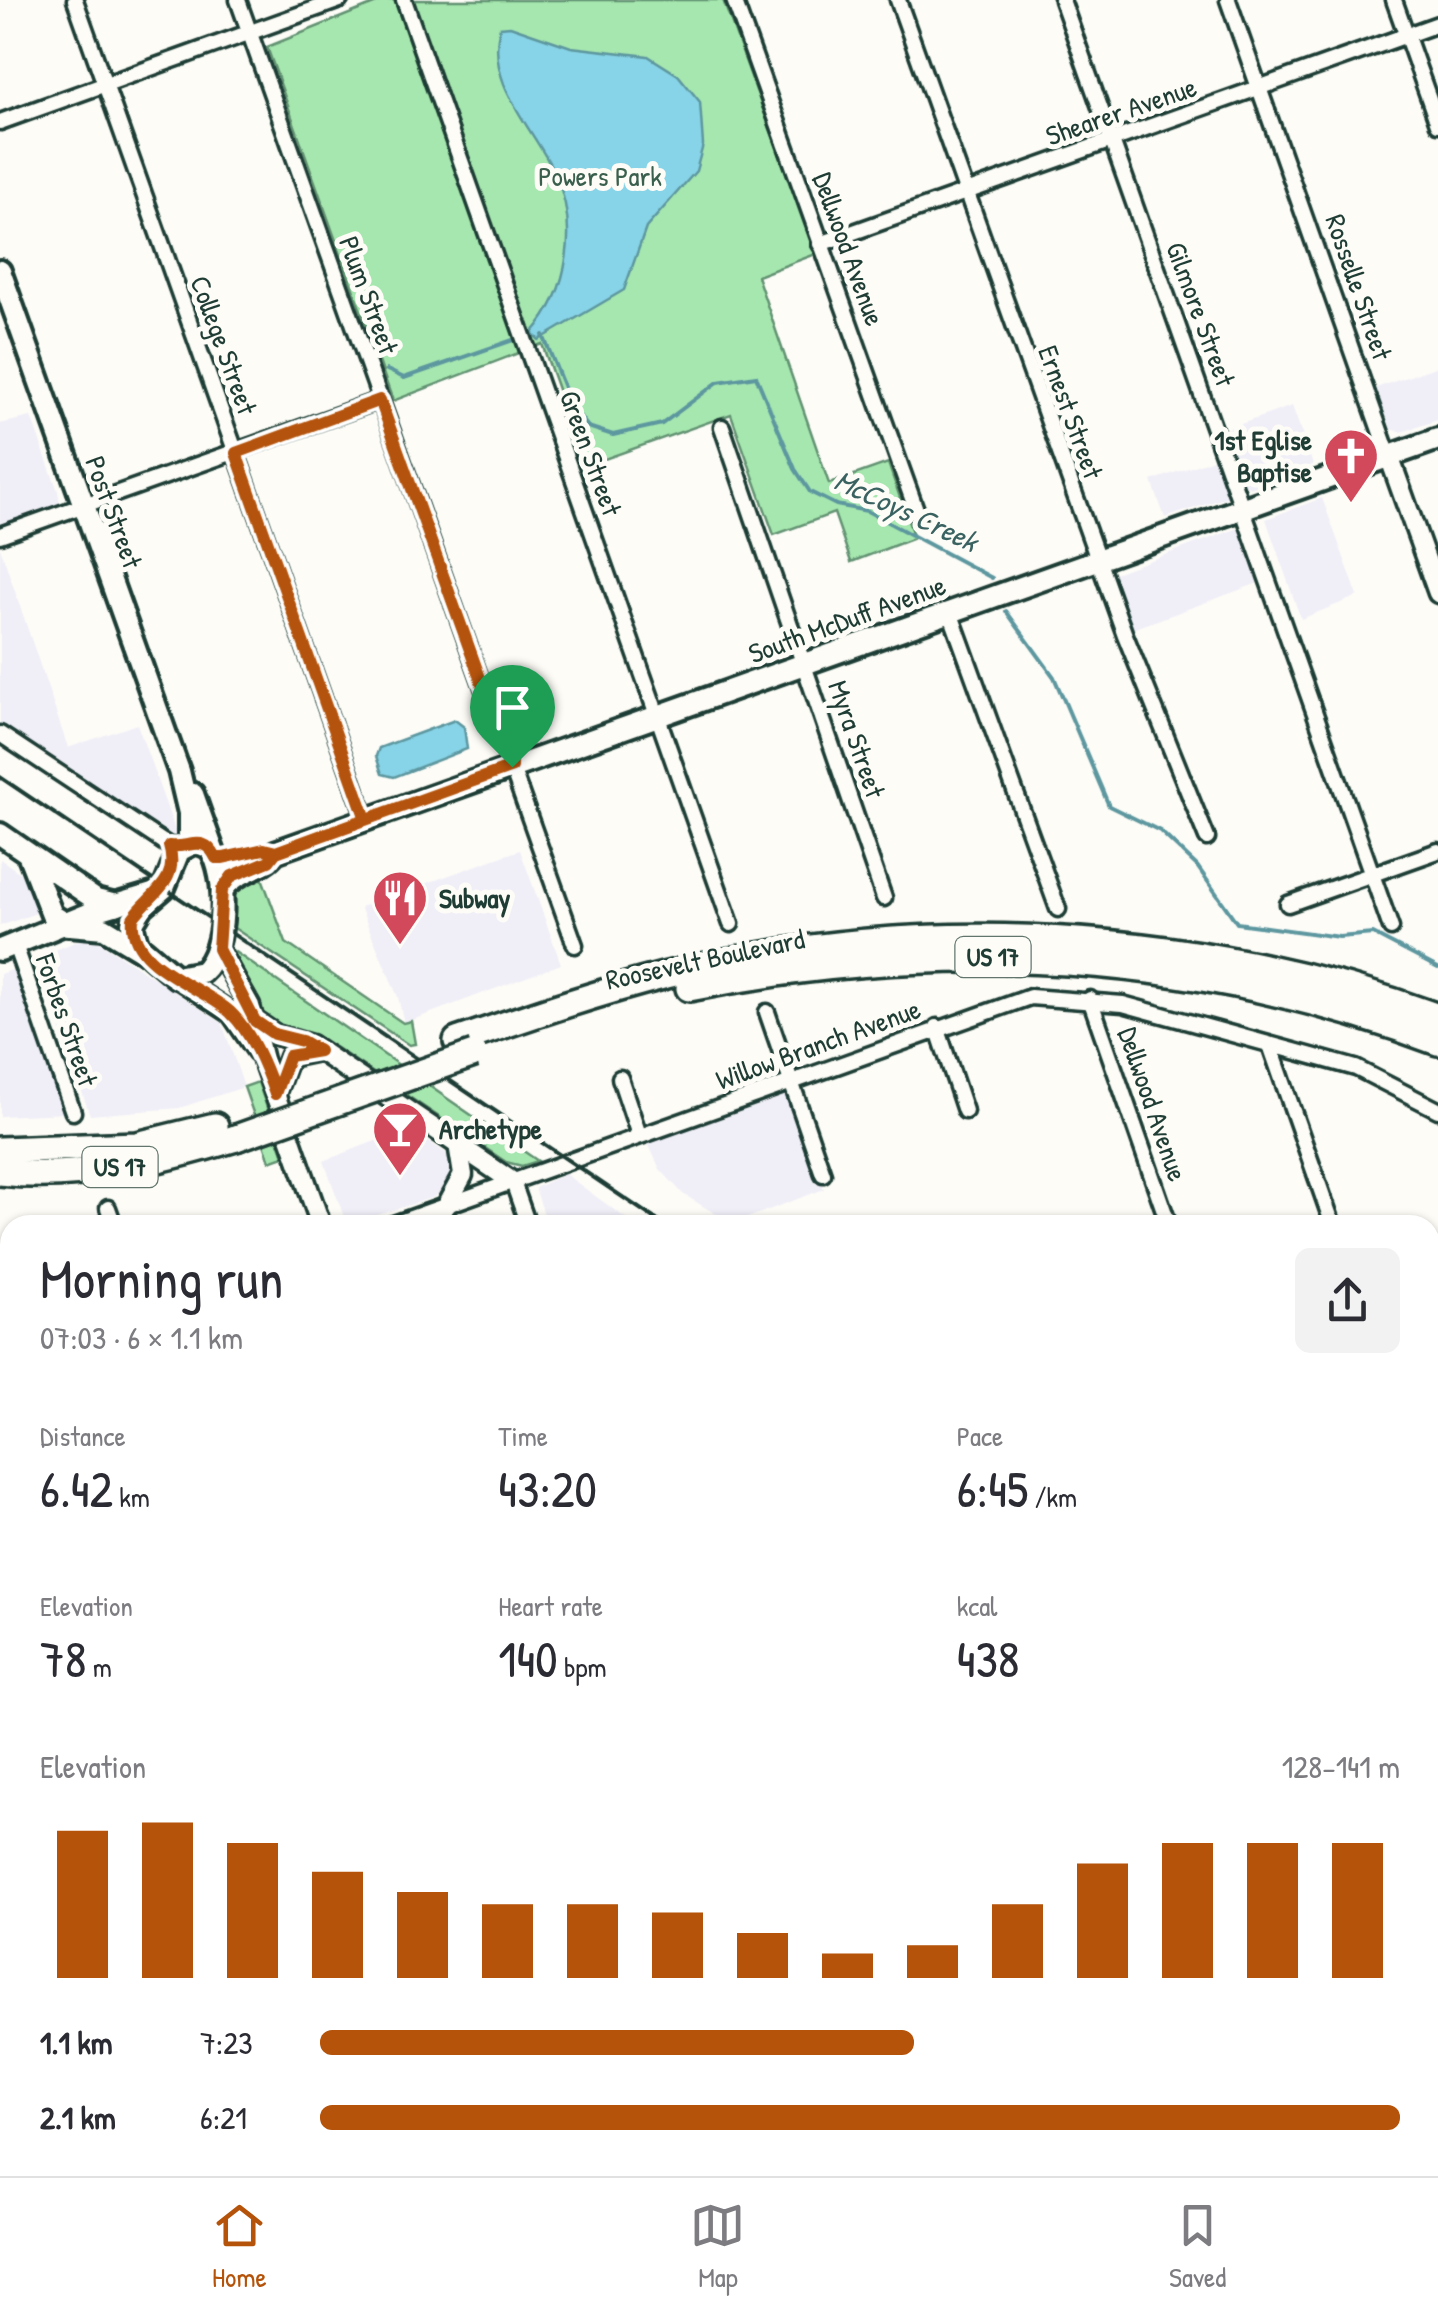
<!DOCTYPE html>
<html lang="en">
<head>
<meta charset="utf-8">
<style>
	body { margin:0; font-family:"Patrick Hand",sans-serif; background:#f2f2f3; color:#2b2b33; height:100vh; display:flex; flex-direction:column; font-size:38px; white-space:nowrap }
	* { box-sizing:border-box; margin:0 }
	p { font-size:32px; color:#7c7c81 }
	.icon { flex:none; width:55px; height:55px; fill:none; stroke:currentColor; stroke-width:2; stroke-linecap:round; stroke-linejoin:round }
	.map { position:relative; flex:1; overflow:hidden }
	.panel { position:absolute; left:0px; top:1215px; width:1440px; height:962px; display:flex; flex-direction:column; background:#fff; border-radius:30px 30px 0 0; box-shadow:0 2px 8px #0004 }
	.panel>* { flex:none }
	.pin { position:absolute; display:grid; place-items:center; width:85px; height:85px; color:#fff; margin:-102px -42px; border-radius:50% 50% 50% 0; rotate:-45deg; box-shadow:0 0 10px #0007 }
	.pin .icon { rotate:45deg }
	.round { display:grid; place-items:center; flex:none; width:105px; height:105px; border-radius:15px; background:#f2f2f3 }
	.summary { display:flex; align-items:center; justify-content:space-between; height:170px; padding:0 40px }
	h1 { font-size:55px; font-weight:600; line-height:75px }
	.metrics { display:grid; grid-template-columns:repeat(3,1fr); gap:15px; height:170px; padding:10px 40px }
	.metrics div { display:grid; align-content:center }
	.metrics b { font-size:50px; font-weight:600 }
	.metrics small { font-size:28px; font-weight:400 }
	.metrics p { font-size:28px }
	.chart { height:280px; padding:20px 40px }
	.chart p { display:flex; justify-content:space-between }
	.chart svg { width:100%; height:180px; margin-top:10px; stroke:#b45309; stroke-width:6 }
	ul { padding:0 40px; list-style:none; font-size:32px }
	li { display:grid; grid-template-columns:160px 120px 1fr; align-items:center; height:75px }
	li i { height:25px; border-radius:12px; background:#b45309 }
	.dock { display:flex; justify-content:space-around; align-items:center; height:140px; border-top:2px solid #e1e1e2; background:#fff; font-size:28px; color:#7c7c81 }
	.dock a { display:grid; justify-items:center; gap:5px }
	.dock .selected { color:#b45309 }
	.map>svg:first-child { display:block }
	.built { fill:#f0eef7 }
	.green { fill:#a6e7af; stroke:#629272; stroke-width:2.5 }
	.water { fill:#87d3e7; stroke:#5d979f; stroke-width:2.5 }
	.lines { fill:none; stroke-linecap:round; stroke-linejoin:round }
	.stream { stroke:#5d979f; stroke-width:4 }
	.minor-casing { stroke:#1f3d34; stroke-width:21 }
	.tertiary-casing { stroke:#1f3d34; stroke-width:25 }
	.secondary-casing { stroke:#1f3d34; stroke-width:28 }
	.motorway-casing { stroke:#1f3d34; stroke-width:32 }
	.minor { stroke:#fdfcf7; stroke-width:14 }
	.tertiary { stroke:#fdfcf7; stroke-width:18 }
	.secondary { stroke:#fdfcf7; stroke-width:20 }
	.motorway { stroke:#fdfcf7; stroke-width:25 }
	.rail { stroke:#1f3d34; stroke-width:4 }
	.motorway-bridge-casing { stroke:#1f3d34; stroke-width:32; stroke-linecap:butt }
	.motorway-bridge { stroke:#fdfcf7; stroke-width:25 }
	.route-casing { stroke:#fff; stroke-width:20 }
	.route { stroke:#b45309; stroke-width:12 }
	.labels { text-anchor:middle; stroke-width:10; stroke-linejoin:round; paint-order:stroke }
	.shield { fill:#fdfcf7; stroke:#62766e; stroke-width:2.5 }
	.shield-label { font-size:25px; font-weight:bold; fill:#1f3d34 }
	.street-label { font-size:28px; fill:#1f3d34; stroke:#fdfcf7 }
	.park-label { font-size:28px; fill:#3a5f4d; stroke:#fdfcf7 }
	.poi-label { font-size:28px; font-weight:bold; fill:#1f3d34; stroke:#fdfcf7; text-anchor:start }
	.water-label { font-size:30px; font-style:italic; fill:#396261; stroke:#fdfcf7 }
</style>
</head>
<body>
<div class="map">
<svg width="1438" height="2176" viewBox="0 0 1438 2176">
	<rect width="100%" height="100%" fill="#fdfcf7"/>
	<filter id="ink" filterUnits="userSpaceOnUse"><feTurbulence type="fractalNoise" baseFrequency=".01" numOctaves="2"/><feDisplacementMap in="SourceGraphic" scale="20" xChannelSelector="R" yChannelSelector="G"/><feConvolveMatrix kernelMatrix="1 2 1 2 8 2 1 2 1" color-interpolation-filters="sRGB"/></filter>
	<g filter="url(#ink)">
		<g class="built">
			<polygon points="1438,366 1438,420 1401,432 1391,429 1376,388"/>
			<polygon points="1292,406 1313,465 1250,488 1245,485 1224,430"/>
			<polygon points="31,417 58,491 63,523 0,543 0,424"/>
			<polygon points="1219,457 1230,496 1165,518 1152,481"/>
			<polygon points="1322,498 1358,596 1301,619 1266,519"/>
			<polygon points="1239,528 1261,582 1130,630 1114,583 1115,573"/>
			<polygon points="0,547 68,748 137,724 177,836 168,839 0,725"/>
			<polygon points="520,850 561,964 404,1023 398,997 360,907"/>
			<polygon points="0,859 23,875 36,913 0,926"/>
			<polygon points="90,936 222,1023 244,1087 179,1108 90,1115 36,958"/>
			<polygon points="15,969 65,1113 0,1116 0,974"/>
			<polygon points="788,1089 824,1189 747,1218 716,1214 683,1194 660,1169 646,1139"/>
			<polygon points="409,1128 450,1156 454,1167 448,1184 434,1197 347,1225 324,1161"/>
			<polygon points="565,1174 635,1225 548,1225 535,1188"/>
		</g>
		<g class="green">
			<polygon points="384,0 723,0 816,254 757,276 829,484 888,463 914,538 851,562 834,513 774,535 731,414 585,466 542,344 393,401 267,47"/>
			<polygon points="261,875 286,943 403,1023 411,1021 415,1044 409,1045 228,924 238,884"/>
			<polygon points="229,948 538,1161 522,1166 506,1162 335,1047 267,1020"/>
			<polygon points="258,1082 284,1156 270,1161 244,1087"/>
		</g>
		<g class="water">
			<path d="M510 26 571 47 648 56 678 75 700 102 703 145 696 171 646 228 624 290 539 340 532 333C569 291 579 226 555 174 532 125 485 84 500 27Z"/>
			<polygon points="455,720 464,727 467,749 394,777 382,774 376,756 379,748"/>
		</g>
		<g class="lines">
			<g class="stream">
				<polyline points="543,335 571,405 588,427 613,435 662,424 718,382 756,376 795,469 810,492 836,505 867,511 992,578"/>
				<polyline points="387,370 404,378 513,340"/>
				<polyline points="1006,611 1054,677 1109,806 1160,831 1197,866 1237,923 1339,937 1373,934 1438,968"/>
			</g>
			<g class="minor-casing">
				<g id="minor">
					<polyline points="75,0 366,819"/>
					<polyline points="238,0 575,945"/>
					<polyline points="404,0 731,924"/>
					<polyline points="734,0 918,515"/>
					<polyline points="898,0 1125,635 1207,838"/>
					<polyline points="1062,0 1391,928"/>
					<polyline points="1228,0 1389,456"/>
					<polyline points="1394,0 1438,124"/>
					<polyline points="0,122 340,0"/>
					<polyline points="820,244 1438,24"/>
					<polyline points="722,427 884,898"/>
					<polyline points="0,535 380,400"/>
					<polyline points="950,612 1058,909"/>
					<polyline points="0,734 169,846 185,847"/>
					<polyline points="1288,904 1438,851"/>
					<polyline points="15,945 73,1112"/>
					<polyline points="1090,999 1169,1225"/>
					<polyline points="767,1012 823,1174"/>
					<polyline points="937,1027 965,1111"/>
					<polyline points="1270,1045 1333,1225"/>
					<polyline points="620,1078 639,1135"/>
					<polyline points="513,1182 528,1225"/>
					<polyline points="108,1208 114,1225"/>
					<polyline points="391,1225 1030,997 1123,1004 1356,1068 1438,1110"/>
					<polyline points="0,1363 10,1359"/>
					<polyline points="1430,1419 1438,1413"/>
					<polyline points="1430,1439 1438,1462"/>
					<polyline points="0,1474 10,1502"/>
					<polyline points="1430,1694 1438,1691"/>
					<polyline points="0,1911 10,1907"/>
					<polyline points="0,2137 10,2145"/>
					<polyline points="38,2168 49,2176"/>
					<polyline points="247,2168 249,2176"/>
					<polyline points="653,2168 656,2176"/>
					<polyline points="861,2168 864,2176"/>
					<polyline points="1084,2168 1087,2176"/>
					<polyline points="1250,2168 1253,2176"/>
					<polyline points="1416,2168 1419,2176"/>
					<polyline points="433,2176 455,2168"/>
				</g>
			</g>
			<g class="tertiary-casing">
				<g id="tertiary">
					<polyline points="1389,456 1438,593"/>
					<polyline points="218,949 250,1006 263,1060 321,1225"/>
					<polyline points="176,977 231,1013 257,1051"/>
					<polyline points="255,1021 276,1035 311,1045 513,1182"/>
					<polyline points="276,1092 289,1057 318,1051"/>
					<polyline points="446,1206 463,1175 458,1144"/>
				</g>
			</g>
			<g class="secondary-casing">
				<g id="secondary">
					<polyline points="0,271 179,771 189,813 189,844"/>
					<polyline points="193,794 214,853"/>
					<polyline points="0,834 96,900 116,905"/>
					<path d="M196 842 210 848C228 876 228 949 202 972L176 977 137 944 132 924 143 906 164 888 179 851Z"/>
					<polyline points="29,856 52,915 68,925"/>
					<path d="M223 889C237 870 262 870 275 852L1438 439"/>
					<polyline points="70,925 104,928 144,952"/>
					<polyline points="0,950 98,910 152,894"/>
					<polyline points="1430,2118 1438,2115"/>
					<polyline points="1272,2176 1295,2168"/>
				</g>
			</g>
			<g class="motorway-casing">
				<g id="motorway">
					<path d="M689 988C941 938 1196 951 1438 1042"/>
					<path d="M457 1041C527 1017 596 993 667 975 918 913 1195 928 1438 1017"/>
					<polyline points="0,1150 137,1145 215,1126"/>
					<path d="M0 1172C81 1181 159 1161 236 1138"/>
				</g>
			</g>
			<use href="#minor" class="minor"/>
			<use href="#tertiary" class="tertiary"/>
			<use href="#secondary" class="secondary"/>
			<use href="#motorway" class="motorway"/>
			<g class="rail">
				<polyline points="0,777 664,1225"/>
				<polyline points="1430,1752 1438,1757"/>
			</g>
			<g class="motorway-bridge-casing">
				<polyline id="motorway-bridge" points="236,1138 474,1054"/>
			</g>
			<use href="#motorway-bridge" class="motorway-bridge"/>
		</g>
	</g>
	<g class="lines" filter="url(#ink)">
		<g class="route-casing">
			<path id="route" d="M512 767 276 852 264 849 223 858H216C204 833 190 849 169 846 180 882 151 893 133 918 128 967 201 985 230 1012 252 1033 265 1066 275 1094L289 1056 319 1051 302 1041 274 1034 255 1021 218 949 222 890 232 876 269 861 276 852 366 819 236 453 380 400 512 767"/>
		</g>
		<use href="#route" class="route"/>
	</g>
	<defs>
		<g id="church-pin" transform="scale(2.875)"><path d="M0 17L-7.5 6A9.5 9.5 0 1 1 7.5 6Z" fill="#d1495b" stroke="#fdfcf7"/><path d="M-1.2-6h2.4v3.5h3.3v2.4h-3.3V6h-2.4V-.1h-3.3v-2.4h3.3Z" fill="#fff"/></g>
		<g id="restaurant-pin" transform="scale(2.875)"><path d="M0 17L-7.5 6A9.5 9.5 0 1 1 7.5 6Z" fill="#d1495b" stroke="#fdfcf7"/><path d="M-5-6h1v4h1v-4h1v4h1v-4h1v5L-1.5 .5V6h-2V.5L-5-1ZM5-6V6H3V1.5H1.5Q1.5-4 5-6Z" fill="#fff"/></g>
		<g id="bar-pin" transform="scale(2.875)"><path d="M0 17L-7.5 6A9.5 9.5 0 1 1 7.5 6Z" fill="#d1495b" stroke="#fdfcf7"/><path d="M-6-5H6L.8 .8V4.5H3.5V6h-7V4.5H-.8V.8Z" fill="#fff"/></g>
	</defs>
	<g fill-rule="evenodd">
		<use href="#church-pin" x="1351" y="456"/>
		<use href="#restaurant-pin" x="400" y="898"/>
		<use href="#bar-pin" x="400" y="1129"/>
	</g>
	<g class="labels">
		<g class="shield">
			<rect x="955.5" y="937" width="75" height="40" rx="8"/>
			<rect x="82.5" y="1147" width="75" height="40" rx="8"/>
		</g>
		<g class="shield-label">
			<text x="993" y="966">US 17</text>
			<text x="120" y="1176">US 17</text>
		</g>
		<g class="street-label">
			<text transform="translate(1121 111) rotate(-19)" y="10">Shearer Avenue</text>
			<text transform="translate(849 249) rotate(70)" y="10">Dellwood Avenue</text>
			<text transform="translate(1359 287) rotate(71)" y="10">Rosselle Street</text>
			<text transform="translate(369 295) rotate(70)" y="10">Plum Street</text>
			<text transform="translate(1201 314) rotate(70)" y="10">Gilmore Street</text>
			<text transform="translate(224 345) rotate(70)" y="10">College Street</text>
			<text transform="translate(1071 412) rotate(70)" y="10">Ernest Street</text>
			<text transform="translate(591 453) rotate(70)" y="10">Green Street</text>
			<text transform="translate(114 512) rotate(70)" y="10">Post Street</text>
			<text transform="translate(847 619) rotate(-20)" y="10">South McDuff Avenue</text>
			<text transform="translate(857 739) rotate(71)" y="10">Myra Street</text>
			<text transform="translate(705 959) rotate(-12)" y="10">Roosevelt Boulevard</text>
			<text transform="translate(67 1020) rotate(71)" y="10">Forbes Street</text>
			<text transform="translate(818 1044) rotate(-20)" y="10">Willow Branch Avenue</text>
			<text transform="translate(1153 1104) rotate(71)" y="10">Dellwood Avenue</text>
		</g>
		<g class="park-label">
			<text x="600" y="186">Powers Park</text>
		</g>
		<g class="poi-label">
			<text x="1312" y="450" text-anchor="end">1st Eglise<tspan x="1312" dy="32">Baptise</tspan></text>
			<text x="439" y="908">Subway</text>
			<text x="439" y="1139">Archetype</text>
		</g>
		<g class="water-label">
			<text transform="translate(906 511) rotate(25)" y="10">McCoys Creek</text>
		</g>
	</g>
</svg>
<div class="pin" style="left:512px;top:767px;background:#1e9e55"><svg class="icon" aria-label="arrive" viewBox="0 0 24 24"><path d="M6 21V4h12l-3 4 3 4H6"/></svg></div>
<section class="panel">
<div class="summary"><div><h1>Morning run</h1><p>07:03 · 6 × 1.1 km</p></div><a class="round"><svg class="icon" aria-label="share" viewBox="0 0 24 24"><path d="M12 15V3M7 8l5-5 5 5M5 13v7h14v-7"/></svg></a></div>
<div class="metrics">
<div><p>Distance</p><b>6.42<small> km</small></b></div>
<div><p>Time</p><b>43:20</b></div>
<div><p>Pace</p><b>6:45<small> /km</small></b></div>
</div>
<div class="metrics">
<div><p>Elevation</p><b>78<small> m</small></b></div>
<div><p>Heart rate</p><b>140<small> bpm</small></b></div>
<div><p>kcal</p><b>438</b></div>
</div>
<div class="chart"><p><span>Elevation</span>128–141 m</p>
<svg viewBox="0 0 160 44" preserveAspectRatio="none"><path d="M5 44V8M15 44V6M25 44V11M35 44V18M45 44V23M55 44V26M65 44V26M75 44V28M85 44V33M95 44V38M105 44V36M115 44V26M125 44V16M135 44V11M145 44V11M155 44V11"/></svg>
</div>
<ul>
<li><b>1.1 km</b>7:23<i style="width:55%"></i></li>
<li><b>2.1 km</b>6:21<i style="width:100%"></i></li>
</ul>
</section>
</div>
<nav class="dock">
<a class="selected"><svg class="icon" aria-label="home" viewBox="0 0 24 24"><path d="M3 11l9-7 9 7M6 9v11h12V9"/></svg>Home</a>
<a><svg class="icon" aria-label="map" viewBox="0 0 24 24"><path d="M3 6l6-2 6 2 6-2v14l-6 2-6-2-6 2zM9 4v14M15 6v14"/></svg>Map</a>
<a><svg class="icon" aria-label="saved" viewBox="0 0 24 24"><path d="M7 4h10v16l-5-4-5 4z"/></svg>Saved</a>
</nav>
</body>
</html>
